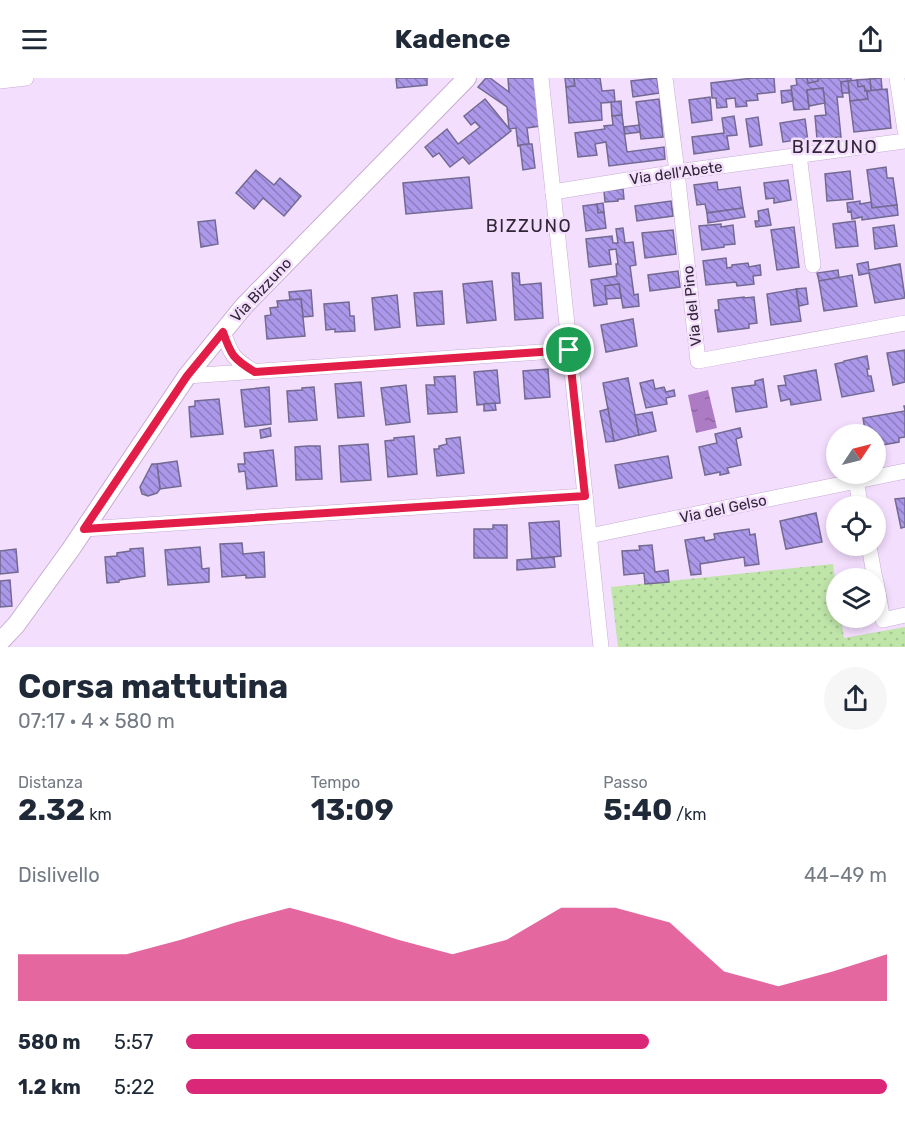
<!DOCTYPE html>
<html lang="it">
<head>
<meta charset="utf-8">
<style>
	body { margin:0; font-family:Rubik,sans-serif; background:#f6f6f7; color:#1f2937; height:100vh; display:flex; flex-direction:column; font-size:22px; white-space:nowrap }
	* { box-sizing:border-box; margin:0 }
	p { font-size:20px; color:#747a83 }
	.icon { flex:none; width:33px; height:33px; fill:none; stroke:currentColor; stroke-width:2; stroke-linecap:round; stroke-linejoin:round }
	.map { position:relative; height:569px; overflow:hidden }
	.details { display:flex; flex-direction:column; background:#fff; flex:1 }
	.details>* { flex:none }
	.needle { width:39px; rotate:55deg }
	.fabs { position:absolute; left:826px; top:346px; display:grid; gap:12px }
	.fabs a { display:grid; place-items:center; width:60px; height:60px; border-radius:50%; background:#fff; box-shadow:0 3px 9px #0003; font-size:30px }
	.pin { position:absolute; display:grid; place-items:center; width:51px; height:51px; color:#fff; margin:-26px; border:3px solid #fff; border-radius:50%; box-shadow:0 2px 6px #0007 }
	.round { display:grid; place-items:center; flex:none; width:63px; height:63px; border-radius:32px; background:#f6f6f7 }
	.headline { display:flex; align-items:center; justify-content:space-between; height:102px; padding:0 18px }
	h1 { font-size:33px; font-weight:700; line-height:45px }
	.stats { display:grid; grid-template-columns:repeat(3,1fr); gap:9px; height:102px; padding:6px 18px }
	.stats div { display:grid; align-content:center }
	.stats b { font-size:30px; font-weight:700 }
	.stats small { font-size:16px; font-weight:400 }
	.stats p { font-size:16px }
	.chart { height:168px; padding:12px 18px }
	.chart p { display:flex; justify-content:space-between }
	.chart svg { width:100%; height:108px; margin-top:6px; fill:#db2777; opacity:.7 }
	ul { padding:0 18px; list-style:none; font-size:20px }
	li { display:grid; grid-template-columns:96px 72px 1fr; align-items:center; height:45px }
	li i { height:15px; border-radius:8px; background:#db2777 }
	header { display:flex; justify-content:space-between; align-items:center; height:78px; padding:0 18px; background:#fff; font-size:27px; font-weight:700 }
	.map>svg:first-child { display:block }
	.grass { fill:url(#grass-dots) }
	.water { fill:url(#water-ripples) }
	.building { fill:url(#building-back-hatch); stroke:#736a91; stroke-width:1.5 }
	.lines { fill:none; stroke-linecap:round; stroke-linejoin:round }
	.minor-casing { stroke:#c7acd3; stroke-width:16 }
	.tertiary-casing { stroke:#c7acd3; stroke-width:20 }
	.minor { stroke:#fff; stroke-width:15 }
	.tertiary { stroke:#fff; stroke-width:18 }
	.route-casing { stroke:#fff; stroke-width:12 }
	.route { stroke:#e11d48; stroke-width:8 }
	.labels { text-anchor:middle; stroke-width:5; stroke-linejoin:round; paint-order:stroke }
	.street-label { font-size:15px; fill:#302635; stroke:#f4defe }
	.quarter-label { font-size:18px; letter-spacing:1.5px; fill:#302635; stroke:#f4defe }
</style>
</head>
<body>
<header><svg class="icon" aria-label="menu" viewBox="0 0 24 24"><path d="M4 6h16M4 12h16M4 18h16"/></svg>Kadence<svg class="icon" aria-label="share" viewBox="0 0 24 24"><path d="M12 15V3M7 8l5-5 5 5M5 13v7h14v-7"/></svg></header>
<div class="map">
<svg width="905" height="569" viewBox="0 0 905 569">
	<defs>
		<pattern id="grass-dots" width="8" height="8" patternUnits="userSpaceOnUse" patternTransform="scale(1.5)"><rect width="8" height="8" fill="#bfe5a9"/><path d="M2 2h.1M6 6h.1" fill="none" stroke="#a4c492" stroke-width="1.8" stroke-linecap="round"/></pattern>
		<pattern id="water-ripples" width="26" height="14" patternUnits="userSpaceOnUse" patternTransform="scale(1.5)"><rect width="26" height="14" fill="#ad7bc3"/><path d="M2 4q2-2 4 0t4 0M15 11q2-2 4 0t4 0" fill="none" stroke="#8d659f"/></pattern>
		<pattern id="building-back-hatch" width="6" height="6" patternUnits="userSpaceOnUse" patternTransform="scale(1.5)"><rect width="6" height="6" fill="#ac98ea"/><path d="M-1 5l2 2M0 0l6 6M5-1l2 2" fill="none" stroke="#8c7cbe"/></pattern>
	</defs>
	<rect width="100%" height="100%" fill="#f4defe"/>
	<polygon class="grass" points="833,486 837,515 837,540 841,540 844,560 905,549 905,569 618,569 611,509"/>
	<polygon class="water" points="708,312 717,350 696,355 688,317"/>
	<g class="building">
		<polygon points="396,0 427,0 427,7 397,10"/>
		<polygon points="486,0 490,0 509,14 508,0 534,0 540,48 527,50 529,66 518,68 516,50 509,51 507,29 478,9"/>
		<polygon points="565,0 574,0 575,8 566,9"/>
		<polygon points="574,0 600,0 602,13 614,12 615,24 601,25 602,42 569,45 566,9 575,8"/>
		<polygon points="657,0 659,15 633,19 631,3"/>
		<polygon points="774,0 775,14 757,16 758,22 746,23 747,28 736,29 735,20 726,21 727,29 717,30 716,20 712,20 711,5 753,0"/>
		<polygon points="796,0 807,0 808,5 818,3 818,0 851,0 851,3 841,4 843,19 837,19 841,59 817,61 815,38 826,37 823,10 807,12 809,31 794,32 791,8 797,7"/>
		<polygon points="807,0 818,0 818,3 808,5"/>
		<polygon points="881,0 882,11 871,13 870,1"/>
		<polygon points="870,1 871,13 865,13 864,8 858,9 857,2"/>
		<polygon points="857,2 858,9 864,8 865,13 867,13 868,21 850,23 848,3"/>
		<polygon points="848,3 849,15 842,15 841,4"/>
		<polygon points="823,10 825,25 809,28 807,12"/>
		<polygon points="887,11 891,50 854,54 850,23 868,21 867,13"/>
		<polygon points="791,12 793,23 782,25 781,13"/>
		<polygon points="710,19 712,42 692,45 689,22"/>
		<polygon points="485,21 511,53 469,86 463,79 450,89 439,75 433,79 425,69 447,51 458,66 480,49 475,44 471,47 464,38"/>
		<polygon points="659,21 663,59 641,61 636,24"/>
		<polygon points="621,23 622,37 612,38 611,24"/>
		<polygon points="622,37 627,74 664,69 665,81 609,88 606,64 595,66 597,77 578,79 575,55 605,51 604,48 613,47 612,38"/>
		<polygon points="734,38 737,57 727,58 729,71 694,76 692,59 724,55 722,40"/>
		<polygon points="758,39 762,67 750,69 746,41"/>
		<polygon points="805,41 808,64 798,66 797,62 783,64 780,45"/>
		<polygon points="639,47 640,54 625,56 624,49"/>
		<polygon points="529,66 532,66 535,90 523,92 520,67"/>
		<polygon points="886,89 887,100 893,100 897,127 872,130 867,92"/>
		<polygon points="256,92 274,107 280,100 301,118 284,138 263,120 254,131 236,115"/>
		<polygon points="850,93 853,121 827,123 825,96"/>
		<polygon points="469,99 472,130 406,136 403,105"/>
		<polygon points="788,102 791,122 774,125 774,120 766,121 764,105"/>
		<polygon points="717,104 718,112 740,109 743,130 707,135 705,126 697,127 694,107"/>
		<polygon points="623,111 624,121 618,121 618,123 605,124 604,113"/>
		<polygon points="671,123 673,138 637,143 635,128"/>
		<polygon points="860,123 860,126 871,124 872,130 897,127 898,137 862,142 862,139 852,141 851,133 848,134 847,125"/>
		<polygon points="603,125 604,134 598,135 597,126"/>
		<polygon points="597,126 598,135 604,134 606,150 586,153 583,128"/>
		<polygon points="743,130 745,139 708,145 707,135"/>
		<polygon points="768,131 771,147 756,149 755,143 759,143 758,133"/>
		<polygon points="215,142 218,166 201,169 198,144"/>
		<polygon points="855,143 858,168 836,170 833,146"/>
		<polygon points="721,146 721,149 733,147 735,166 724,167 724,169 702,172 699,148"/>
		<polygon points="894,147 897,168 875,171 873,150"/>
		<polygon points="794,149 799,189 777,192 771,152"/>
		<polygon points="623,150 625,165 633,164 636,187 630,188 634,217 638,216 639,228 623,230 619,206 605,208 607,226 594,228 591,202 617,198 616,186 618,186 616,171 609,172 611,186 589,189 586,161 612,158 613,165 618,165 616,151"/>
		<polygon points="673,152 676,176 645,180 642,155"/>
		<polygon points="726,180 727,190 732,189 732,187 748,185 749,189 760,187 761,197 753,198 754,206 737,208 736,204 706,207 703,183"/>
		<polygon points="868,184 869,192 900,186 905,220 875,225 869,195 859,197 857,186"/>
		<polygon points="838,192 839,200 819,203 817,195"/>
		<polygon points="678,193 680,209 650,213 648,197"/>
		<polygon points="512,195 519,195 520,207 541,205 543,240 515,242"/>
		<polygon points="852,197 857,228 824,233 819,203"/>
		<polygon points="492,203 496,242 467,245 463,206"/>
		<polygon points="619,206 621,220 606,221 605,208"/>
		<polygon points="806,210 808,226 799,228 796,211"/>
		<polygon points="796,211 801,243 771,247 767,216"/>
		<polygon points="311,212 313,238 303,239 301,221 290,222 289,214"/>
		<polygon points="442,213 444,246 417,248 414,215"/>
		<polygon points="397,217 400,249 375,252 372,220"/>
		<polygon points="744,219 744,220 754,219 757,245 749,246 749,250 718,254 715,232 719,232 718,222"/>
		<polygon points="301,221 305,258 267,261 265,238 271,237 270,230 278,229 277,223"/>
		<polygon points="349,224 350,238 354,238 355,253 335,254 335,251 326,252 324,226"/>
		<polygon points="633,241 637,268 606,274 601,247"/>
		<polygon points="905,272 905,304 893,307 887,275"/>
		<polygon points="867,278 869,291 867,291 868,298 871,298 874,313 842,319 835,286 844,284 844,283"/>
		<polygon points="548,291 550,319 525,321 523,293"/>
		<polygon points="497,292 500,325 477,327 474,294"/>
		<polygon points="816,292 821,322 791,327 790,321 781,323 778,308 786,307 784,298"/>
		<polygon points="455,298 457,334 428,336 426,307 435,307 434,299"/>
		<polygon points="628,300 639,357 614,363 603,305"/>
		<polygon points="763,301 767,329 736,334 732,310 755,307 755,303"/>
		<polygon points="653,302 655,311 664,309 666,314 674,312 675,318 666,320 667,326 646,330 640,305"/>
		<polygon points="361,304 364,338 338,340 335,306"/>
		<polygon points="406,307 410,344 386,347 381,310"/>
		<polygon points="269,309 271,346 245,349 241,312"/>
		<polygon points="314,309 317,342 289,344 287,313 302,312 302,310"/>
		<polygon points="219,321 223,356 191,359 189,329 195,328 195,323"/>
		<polygon points="495,325 496,332 484,333 484,326"/>
		<polygon points="904,328 905,328 905,359 899,360 899,364 876,368 876,357 866,357 863,340 905,333"/>
		<polygon points="608,331 614,363 606,364 600,333"/>
		<polygon points="652,334 656,353 639,357 635,337"/>
		<polygon points="270,350 271,358 261,360 260,352"/>
		<polygon points="740,350 742,359 736,361 741,387 727,390 729,395 720,397 720,394 705,397 699,369 717,365 715,356"/>
		<polygon points="414,358 417,396 388,399 385,363 394,362 394,360"/>
		<polygon points="460,359 464,395 437,398 434,371 439,371 439,368 447,366 446,361"/>
		<polygon points="368,366 371,402 341,404 339,368"/>
		<polygon points="308,368 320,368 322,401 296,402 295,369"/>
		<polygon points="273,372 277,408 247,411 245,393 239,394 238,386 245,386 244,375"/>
		<polygon points="668,378 672,400 619,410 615,387"/>
		<polygon points="177,383 181,408 160,411 157,386"/>
		<polygon points="152,386 157,386 160,411 157,415 148,418 142,416 140,409"/>
		<polygon points="905,420 905,449 901,450 895,421"/>
		<polygon points="816,435 822,464 786,471 780,443"/>
		<polygon points="559,443 561,478 532,481 529,445"/>
		<polygon points="493,447 507,447 507,480 474,480 474,451 493,451"/>
		<polygon points="749,451 750,457 755,456 759,486 745,488 744,479 700,486 701,496 691,497 685,462 704,459 705,463 715,461 714,456"/>
		<polygon points="242,465 243,476 264,474 265,499 246,500 246,497 222,499 220,466"/>
		<polygon points="652,467 655,494 668,492 669,504 645,506 644,495 624,497 622,473 640,472 639,468"/>
		<polygon points="200,469 202,491 209,490 209,504 168,507 165,472"/>
		<polygon points="143,470 145,498 119,502 119,504 107,505 105,479 117,478 117,475 130,473 130,471"/>
		<polygon points="16,471 18,494 0,496 0,473"/>
		<polygon points="554,479 555,489 517,492 517,482"/>
		<polygon points="10,502 12,528 0,529 0,503"/>
	</g>
	<g class="lines">
		<g class="minor-casing">
			<g id="minor">
				<polyline points="541,0 601,569"/>
				<polyline points="665,0 677,94 698,283 905,245"/>
				<polyline points="897,0 905,52"/>
				<polyline points="0,3 26,0"/>
				<polyline points="799,77 813,187"/>
				<polyline points="553,114 677,94 905,63"/>
				<path d="M223 254C231 277 233 281 255 294"/>
				<polyline points="187,298 569,272"/>
				<polyline points="856,403 861,429"/>
				<polyline points="84,451 585,418"/>
				<polyline points="589,458 905,393"/>
				<polyline points="869,468 875,501"/>
				<polyline points="876,504 883,542 905,537"/>
			</g>
		</g>
		<g class="tertiary-casing">
			<polyline id="tertiary" points="0,564 16,547 71,471 187,298 244,228 467,0"/>
		</g>
		<use href="#minor" class="minor"/>
		<use href="#tertiary" class="tertiary"/>
	</g>
	<g class="lines">
		<g class="route-casing">
			<path id="route" d="M223 254C231 277 233 281 255 294L569 272 585 418 84 451 187 298Z"/>
		</g>
		<use href="#route" class="route"/>
	</g>
	<g class="labels">
		<g class="street-label">
			<text transform="translate(676 95) rotate(-8)" y="5">Via dell'Abete</text>
			<text transform="translate(261 212) rotate(-47)" y="5">Via Bizzuno</text>
			<text transform="translate(692 228) rotate(-96)" y="5">Via del Pino</text>
			<text transform="translate(723 431) rotate(-12)" y="5">Via del Gelso</text>
		</g>
		<g class="quarter-label">
			<text x="835" y="75">BIZZUNO</text>
			<text x="529" y="154">BIZZUNO</text>
		</g>
	</g>
</svg>
<div class="fabs">
<a><svg class="needle" viewBox="-14 -14 28 28"><path d="M0-13l5 13h-10z" fill="#e53935"/><path d="M0 13l5-13h-10z" fill="#747a83"/></svg></a>
<a><svg class="icon" aria-label="locate" viewBox="0 0 24 24"><circle cx="12" cy="12" r="6"/><path d="M12 2v4M12 18v4M2 12h4M18 12h4"/></svg></a>
<a><svg class="icon" aria-label="layers" viewBox="0 0 24 24"><path d="M12 4l9 5-9 5-9-5zM3 14l9 5 9-5"/></svg></a>
</div>
<div class="pin" style="left:569px;top:272px;background:#1e9e55"><svg class="icon" aria-label="arrive" viewBox="0 0 24 24"><path d="M6 21V4h12l-3 4 3 4H6"/></svg></div>
</div>
<section class="details">
<div class="headline"><div><h1>Corsa mattutina</h1><p>07:17 · 4 × 580 m</p></div><a class="round"><svg class="icon" aria-label="share" viewBox="0 0 24 24"><path d="M12 15V3M7 8l5-5 5 5M5 13v7h14v-7"/></svg></a></div>
<div class="stats">
<div><p>Distanza</p><b>2.32<small> km</small></b></div>
<div><p>Tempo</p><b>13:09</b></div>
<div><p>Passo</p><b>5:40<small> /km</small></b></div>
</div>
<div class="chart"><p><span>Dislivello</span>44–49 m</p>
<svg viewBox="0 0 160 44" preserveAspectRatio="none"><path d="M0 44V25L10 25L20 25L30 19L40 12L50 6L60 12L70 19L80 25L90 19L100 6L110 6L120 12L130 32L140 38L150 32L160 25V44z"/></svg>
</div>
<ul>
<li><b>580 m</b>5:57<i style="width:66%"></i></li>
<li><b>1.2 km</b>5:22<i style="width:100%"></i></li>
</ul>
</section>
</body>
</html>
